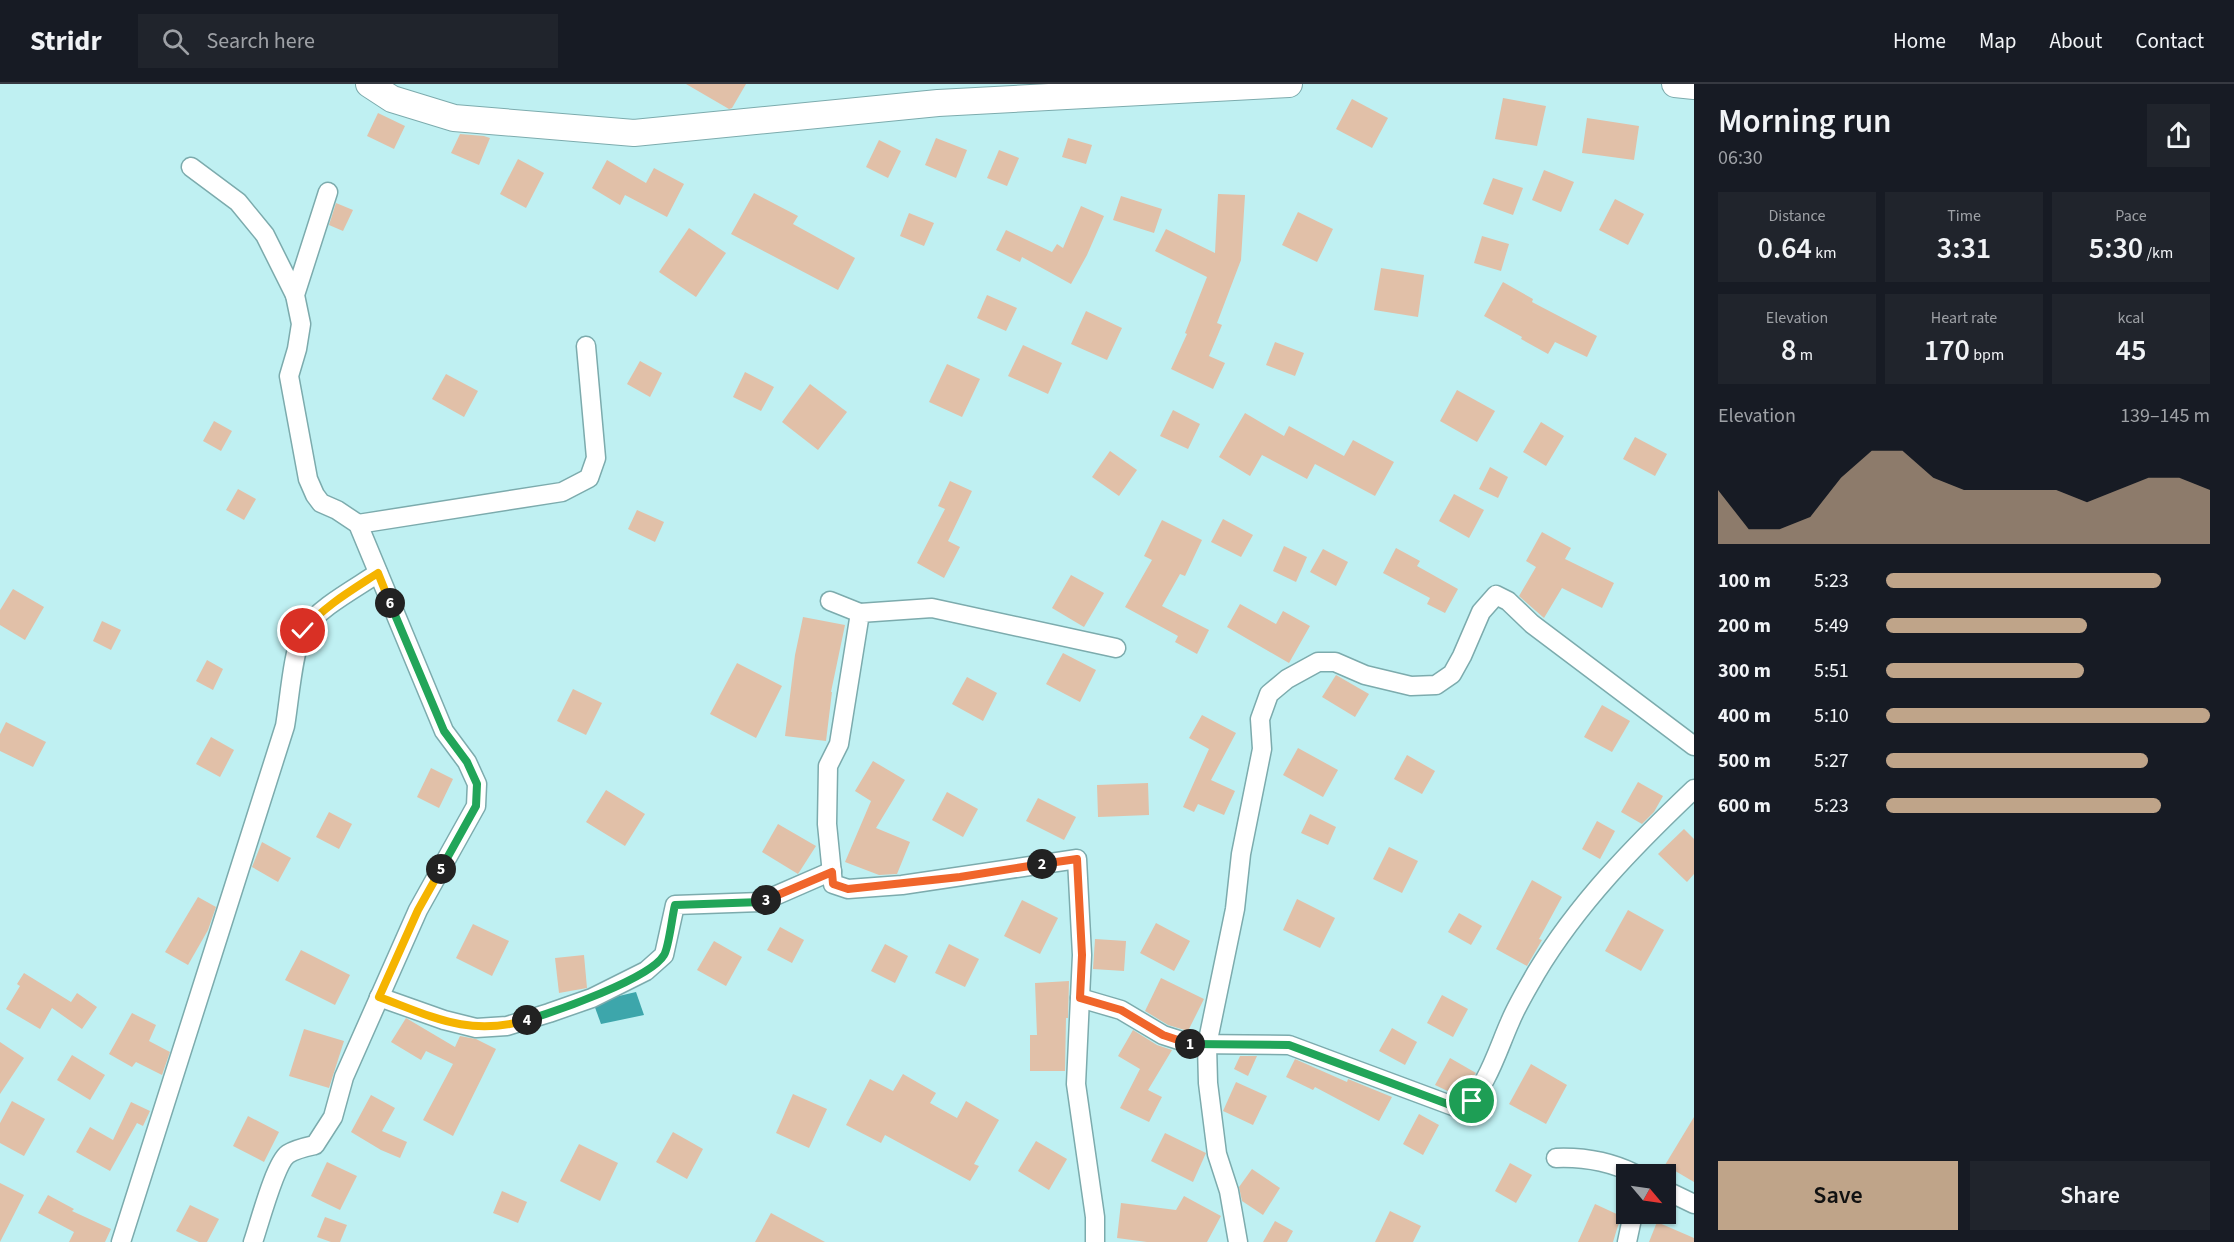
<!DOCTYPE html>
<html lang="en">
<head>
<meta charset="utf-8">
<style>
	body { margin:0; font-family:"Source Sans 3",sans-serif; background:#20242c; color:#f1f3f6; height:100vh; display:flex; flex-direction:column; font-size:22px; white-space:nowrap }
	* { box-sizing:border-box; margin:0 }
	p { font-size:20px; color:#9ea1a6 }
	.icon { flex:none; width:33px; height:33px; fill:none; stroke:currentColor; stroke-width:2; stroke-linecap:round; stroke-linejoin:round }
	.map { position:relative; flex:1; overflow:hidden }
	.panel { display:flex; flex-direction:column; background:#171b24; width:540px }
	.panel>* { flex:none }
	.needle { width:39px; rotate:119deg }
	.tools { position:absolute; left:1616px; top:1080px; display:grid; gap:12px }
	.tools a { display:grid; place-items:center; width:60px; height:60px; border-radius:0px; background:#171b24; box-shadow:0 2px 4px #0004; font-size:30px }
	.pin { position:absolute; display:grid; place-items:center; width:51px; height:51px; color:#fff; margin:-26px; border:3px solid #fff; border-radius:50%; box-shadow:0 2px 6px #0007 }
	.km { position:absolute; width:30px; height:30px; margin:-15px; border-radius:50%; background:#222; color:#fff; font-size:16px; line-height:30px; text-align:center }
	.round { display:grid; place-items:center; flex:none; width:63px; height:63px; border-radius:0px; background:#20242c }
	.headline { display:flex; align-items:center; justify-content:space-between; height:102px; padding:0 24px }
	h1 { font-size:33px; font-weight:600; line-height:45px }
	.metrics { display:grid; grid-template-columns:repeat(3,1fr); gap:9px; height:102px; padding:6px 24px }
	.metrics div { display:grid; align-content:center; border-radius:0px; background:#20242c; text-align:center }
	.metrics b { font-size:30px; font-weight:600 }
	.metrics small { font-size:16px; font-weight:400 }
	.metrics p { font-size:16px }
	.chart { height:168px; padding:12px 24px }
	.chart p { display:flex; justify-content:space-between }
	.chart svg { width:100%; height:108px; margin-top:6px; fill:#bfa489; opacity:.7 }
	.button { display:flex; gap:12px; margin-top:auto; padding:12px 24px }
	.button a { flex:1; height:69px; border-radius:0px; background:#bfa489; color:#111; font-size:24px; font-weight:600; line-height:69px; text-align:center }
	.button a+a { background:#20242c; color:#f1f3f6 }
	ul { padding:0 24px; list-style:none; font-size:20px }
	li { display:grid; grid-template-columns:96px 72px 1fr; align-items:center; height:45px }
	li i { height:15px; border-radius:8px; background:#bfa489 }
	header { display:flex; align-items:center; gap:36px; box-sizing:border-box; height:84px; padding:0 30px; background:#171b24; border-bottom:2px solid #363941 }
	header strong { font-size:28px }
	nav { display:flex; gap:33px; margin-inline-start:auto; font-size:21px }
	.search { width:420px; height:54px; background:#20242c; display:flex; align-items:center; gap:15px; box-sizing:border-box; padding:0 21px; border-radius:0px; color:#9ea1a6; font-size:22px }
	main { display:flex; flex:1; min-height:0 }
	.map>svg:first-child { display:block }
	.water { fill:#3da6ab }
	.building { fill:#e1c0a8 }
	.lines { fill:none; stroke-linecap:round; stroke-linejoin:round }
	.street-casing { stroke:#7cabad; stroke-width:21 }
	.secondary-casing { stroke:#7cabad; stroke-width:28 }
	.street { stroke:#fff; stroke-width:18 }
	.secondary { stroke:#fff; stroke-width:26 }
	.split-1-casing { stroke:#fff; stroke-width:12 }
	.split-2-casing { stroke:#fff; stroke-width:12 }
	.split-3-casing { stroke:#fff; stroke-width:12 }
	.split-4-casing { stroke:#fff; stroke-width:12 }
	.split-5-casing { stroke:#fff; stroke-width:12 }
	.split-6-casing { stroke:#fff; stroke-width:12 }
	.split-7-casing { stroke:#fff; stroke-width:12 }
	.split-1 { stroke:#22a559; stroke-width:8 }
	.split-2 { stroke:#f0652b; stroke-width:8 }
	.split-3 { stroke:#f0652b; stroke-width:8 }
	.split-4 { stroke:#22a559; stroke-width:8 }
	.split-5 { stroke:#f5b400; stroke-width:8 }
	.split-6 { stroke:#22a559; stroke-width:8 }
	.split-7 { stroke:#f5b400; stroke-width:8 }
</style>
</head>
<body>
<header>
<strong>Stridr</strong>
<div class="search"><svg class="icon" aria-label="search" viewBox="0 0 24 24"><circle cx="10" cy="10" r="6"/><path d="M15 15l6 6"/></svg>Search here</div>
<nav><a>Home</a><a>Map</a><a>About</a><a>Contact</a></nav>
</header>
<main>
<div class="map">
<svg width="1694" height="1158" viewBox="0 0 1694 1158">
	<rect width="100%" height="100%" fill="#bff0f2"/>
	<polygon class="water" points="636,908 644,931 601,940 593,918"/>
	<g class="building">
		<polygon points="686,0 746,0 732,24 729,25"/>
		<polygon points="1503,14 1546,22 1537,62 1495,55"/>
		<polygon points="1352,15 1388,34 1372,64 1336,45"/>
		<polygon points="378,29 405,42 394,65 367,52"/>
		<polygon points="1587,34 1639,42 1634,76 1582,69"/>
		<polygon points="460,50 484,52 490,54 479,81 451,69"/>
		<polygon points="936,54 967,66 956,94 925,81"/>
		<polygon points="1068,54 1092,61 1086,80 1062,73"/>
		<polygon points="879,56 901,67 888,94 866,83"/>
		<polygon points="999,66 1019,74 1007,102 987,94"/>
		<polygon points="518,75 544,89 526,124 500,110"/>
		<polygon points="607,76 646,99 654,84 684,100 667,133 625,111 620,121 592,104"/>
		<polygon points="1544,86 1574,98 1561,128 1532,116"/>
		<polygon points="1493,94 1523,104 1513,131 1483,120"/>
		<polygon points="754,109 798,132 793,140 855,174 838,206 731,150"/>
		<polygon points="1218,110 1245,111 1241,176 1217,239 1222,241 1209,272 1225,279 1213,305 1171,285 1187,250 1185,249 1207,193 1155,167 1166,145 1215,169"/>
		<polygon points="1121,112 1162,125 1154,149 1113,136"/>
		<polygon points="1615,115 1644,130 1628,161 1599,146"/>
		<polygon points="336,119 353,126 343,147 329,141"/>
		<polygon points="1081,122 1104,132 1087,171 1071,200 1022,173 1020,178 996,166 1006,146 1052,168 1057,160 1063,164"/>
		<polygon points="1298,128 1333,145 1317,178 1282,161"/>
		<polygon points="909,129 934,139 924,162 900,152"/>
		<polygon points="689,144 726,169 696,213 659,188"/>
		<polygon points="1482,152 1509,160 1501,187 1474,179"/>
		<polygon points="1381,184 1424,191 1418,233 1374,226"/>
		<polygon points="1503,198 1533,215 1532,218 1597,252 1587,273 1555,258 1548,270 1521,255 1522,253 1484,232"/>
		<polygon points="987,211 1017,224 1006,247 977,234"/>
		<polygon points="1086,227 1122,244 1107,276 1071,260"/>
		<polygon points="1275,258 1304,269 1295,292 1266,281"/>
		<polygon points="1023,261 1062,279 1048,310 1008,292"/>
		<polygon points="640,277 662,289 650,313 627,300"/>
		<polygon points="947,280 980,295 962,333 929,318"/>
		<polygon points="745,288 774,303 761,327 733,313"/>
		<polygon points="446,290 478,307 464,333 432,315"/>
		<polygon points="810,300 847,328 818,366 782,338"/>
		<polygon points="1457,306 1495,327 1477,358 1440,337"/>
		<polygon points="1173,326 1200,340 1188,365 1160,352"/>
		<polygon points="1245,329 1284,352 1289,342 1344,372 1353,356 1394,378 1375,412 1315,380 1307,395 1262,371 1250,392 1219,373"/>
		<polygon points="214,337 232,347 221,367 203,357"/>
		<polygon points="1541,338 1564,352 1546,382 1523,368"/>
		<polygon points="1635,353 1667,370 1655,392 1623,375"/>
		<polygon points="1110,367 1137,386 1119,412 1092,393"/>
		<polygon points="1490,383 1508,393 1498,414 1479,405"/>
		<polygon points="950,397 972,407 948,457 960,463 944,494 917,479 945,425 938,422"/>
		<polygon points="238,405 256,415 244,436 226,426"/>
		<polygon points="1454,410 1484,426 1469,454 1439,437"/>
		<polygon points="637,426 664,438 655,458 628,445"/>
		<polygon points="1223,435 1253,451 1241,473 1211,458"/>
		<polygon points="1162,436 1202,456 1185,492 1180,490 1162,522 1209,546 1197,570 1175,558 1178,552 1125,523 1152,476 1144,472"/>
		<polygon points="1542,448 1571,464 1565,475 1614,499 1602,524 1562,504 1544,534 1519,512 1536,483 1526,477"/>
		<polygon points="1284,462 1307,473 1296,498 1273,487"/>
		<polygon points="1396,464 1420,477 1417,482 1458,505 1445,529 1427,520 1430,514 1383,489"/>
		<polygon points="1323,465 1348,478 1336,502 1310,488"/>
		<polygon points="1071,491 1104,509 1084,543 1052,524"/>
		<polygon points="13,505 44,523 25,556 0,541 0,526"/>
		<polygon points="1240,520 1276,540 1283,527 1310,542 1289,579 1227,543"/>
		<polygon points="803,533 845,541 831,608 832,608 826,657 785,652 795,571"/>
		<polygon points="102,537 121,546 111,566 93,557"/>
		<polygon points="1063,569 1096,586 1080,618 1046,600"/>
		<polygon points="207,576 223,585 213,606 196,597"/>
		<polygon points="737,579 782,602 756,654 710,630"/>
		<polygon points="1336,591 1369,610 1355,633 1322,613"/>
		<polygon points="967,593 997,609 983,637 952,620"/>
		<polygon points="573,605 602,619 586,651 557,637"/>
		<polygon points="1602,621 1630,637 1612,668 1584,653"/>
		<polygon points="1202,631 1236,649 1211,696 1235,707 1224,731 1198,720 1194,728 1183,723 1209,665 1189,654"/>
		<polygon points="6,638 46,658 33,683 0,667 0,650"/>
		<polygon points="211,653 234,666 220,693 196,680"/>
		<polygon points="1298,664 1338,686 1323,713 1283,691"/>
		<polygon points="1407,671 1435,687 1422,710 1394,695"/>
		<polygon points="873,677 905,696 876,744 910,758 897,790 879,791 845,778 871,717 855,707"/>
		<polygon points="431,684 453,695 439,724 417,713"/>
		<polygon points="1638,698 1663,712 1654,728 1642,740 1621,728"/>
		<polygon points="1148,699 1149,731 1098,733 1097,701"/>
		<polygon points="606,706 645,730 625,762 586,738"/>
		<polygon points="947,708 978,725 963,753 932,736"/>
		<polygon points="1038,714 1076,733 1064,756 1026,737"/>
		<polygon points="329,728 352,740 339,765 316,753"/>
		<polygon points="1310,730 1336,743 1328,761 1301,749"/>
		<polygon points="1597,737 1615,747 1600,775 1582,765"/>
		<polygon points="778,740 816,762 798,790 762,768"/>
		<polygon points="1684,745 1694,755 1694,790 1687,798 1658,770"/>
		<polygon points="262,758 291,774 278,798 252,783"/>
		<polygon points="1389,763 1418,777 1402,809 1373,795"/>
		<polygon points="1532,796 1562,813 1539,855 1542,856 1527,882 1496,865"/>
		<polygon points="198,813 216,823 208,846 188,881 165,868"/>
		<polygon points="1297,815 1335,834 1320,864 1283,846"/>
		<polygon points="1022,816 1058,834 1040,870 1004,852"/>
		<polygon points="1628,826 1664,846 1641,887 1605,867"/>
		<polygon points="1459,829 1482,842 1471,861 1448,848"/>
		<polygon points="1156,839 1190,857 1174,887 1140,869"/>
		<polygon points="473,840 509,857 492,892 456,874"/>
		<polygon points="780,843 804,856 792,879 767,866"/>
		<polygon points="1095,855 1126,857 1124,887 1093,885"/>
		<polygon points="714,857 742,873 726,902 697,886"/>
		<polygon points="885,860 908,872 895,899 871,887"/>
		<polygon points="949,860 979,875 965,903 935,889"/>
		<polygon points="301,866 350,891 335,921 285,896"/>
		<polygon points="584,871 587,904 559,909 555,874"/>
		<polygon points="24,889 71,918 77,909 97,923 82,945 52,924 40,945 6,925 20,902 17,900"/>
		<polygon points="1161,894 1204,915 1188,947 1168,941 1145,927"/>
		<polygon points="1069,897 1068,934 1066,934 1065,987 1030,987 1030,951 1037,951 1035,899"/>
		<polygon points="1442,911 1468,925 1453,953 1427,939"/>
		<polygon points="132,929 156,941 149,957 170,968 162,991 136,978 132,983 109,970"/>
		<polygon points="406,934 455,963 460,952 476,955 496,965 453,1052 423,1036 453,980 426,967 421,976 391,958"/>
		<polygon points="1392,944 1417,958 1405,981 1379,967"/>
		<polygon points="304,945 344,957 329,1004 289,992"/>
		<polygon points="1133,946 1157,961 1172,966 1148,1006 1162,1013 1149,1038 1120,1024 1140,985 1118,972"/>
		<polygon points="0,958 24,974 0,1010"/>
		<polygon points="72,971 105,991 90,1016 57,996"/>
		<polygon points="1240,972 1257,972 1248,992 1234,985"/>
		<polygon points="1450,974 1476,989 1458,1012 1435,1001"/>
		<polygon points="1295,975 1347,998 1348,995 1392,1013 1379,1037 1315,1003 1313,1006 1286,993"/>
		<polygon points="1531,980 1567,1001 1546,1040 1509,1020"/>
		<polygon points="903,990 936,1009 930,1019 957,1034 966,1017 999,1036 974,1080 979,1082 970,1097 885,1051 881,1059 846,1041 870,995 893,1007"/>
		<polygon points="1236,998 1267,1012 1253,1041 1223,1027"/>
		<polygon points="793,1010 827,1025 809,1064 776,1049"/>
		<polygon points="371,1011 395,1024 382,1047 407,1058 400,1074 381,1066 351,1048"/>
		<polygon points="12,1017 45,1035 24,1072 0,1059 0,1039"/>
		<polygon points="131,1018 150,1027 143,1042 137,1039 110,1087 76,1068 90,1043 113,1056"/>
		<polygon points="1419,1030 1439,1041 1423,1071 1403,1060"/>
		<polygon points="248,1032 279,1048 264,1078 233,1062"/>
		<polygon points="1694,1033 1694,1098 1665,1081"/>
		<polygon points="673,1048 703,1065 687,1095 656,1078"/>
		<polygon points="1165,1049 1206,1069 1193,1098 1151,1077"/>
		<polygon points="1036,1057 1067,1075 1049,1106 1018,1087"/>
		<polygon points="579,1060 618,1079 600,1117 560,1097"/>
		<polygon points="327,1078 357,1092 340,1126 311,1112"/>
		<polygon points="1510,1079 1532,1091 1516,1119 1495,1107"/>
		<polygon points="1252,1085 1280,1104 1263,1131 1242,1117 1239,1103"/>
		<polygon points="0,1099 24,1111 0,1158"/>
		<polygon points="502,1107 527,1118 518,1139 493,1129"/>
		<polygon points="48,1111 74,1125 72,1127 111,1145 105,1158 69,1158 74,1148 38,1129"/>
		<polygon points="1184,1112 1221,1132 1207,1158 1147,1158 1117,1154 1121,1119 1176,1126"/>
		<polygon points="1595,1120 1621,1132 1613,1158 1578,1158"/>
		<polygon points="190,1121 219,1135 207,1158 199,1158 176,1147"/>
		<polygon points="1390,1127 1421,1142 1413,1158 1375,1158"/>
		<polygon points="771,1129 825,1158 755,1158"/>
		<polygon points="325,1133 347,1141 340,1158 331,1158 317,1153"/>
		<polygon points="1275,1137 1293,1147 1287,1158 1263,1158"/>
		<polygon points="1657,1138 1694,1154 1694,1158 1649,1158"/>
	</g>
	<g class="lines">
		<g class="street-casing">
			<g id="street">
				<polyline points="191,83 238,118 265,151 295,211"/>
				<polyline points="358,440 562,408 589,394 596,374 586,262"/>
				<polyline points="830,517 860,529"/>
				<polyline points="379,913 444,936 476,944 507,942 549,929 592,914 646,887 664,871 675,821 761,818 832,787"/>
				<path d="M1080 914 1121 926 1163 951 1191 960 1289 961 1461 1025C1487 1005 1497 967 1510 938 1517 921 1527 905 1536 889 1578 819 1635 761 1694 705"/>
				<path d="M1556 1074C1582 1073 1611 1078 1635 1090"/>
				<polyline points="1665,1106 1694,1120"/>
				<path d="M121 1158 285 642C289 620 293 563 304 546 318 524 356 504 378 489"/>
				<path d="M253 1158C259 1141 275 1079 288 1070 296 1065 306 1063 315 1061L333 1033 344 993 418 826 476 722 477 700 467 678 444 647 358 440 337 426 321 419 315 411 308 395 289 292 297 265 301 240 295 211 328 108"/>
				<polyline points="1095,1158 1095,1133 1076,1000 1082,871 1077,775 902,801 848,805 833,800 827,740 828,682 839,660 860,529 932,524 1116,564"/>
				<polyline points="1238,1158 1229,1107 1217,1070 1208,999 1207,961 1235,825 1241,770 1262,665 1260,635 1269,610 1287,595 1318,578 1335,578 1365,591 1411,602 1436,601 1452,590 1462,572 1481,528 1496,511 1508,517 1532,540 1694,662"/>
				<polyline points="1627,1158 1633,1130"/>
			</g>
		</g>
		<g class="secondary-casing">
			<g id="secondary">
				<polyline points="369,0 392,15 454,34 634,49 938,19 1289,0"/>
				<polyline points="1675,0 1694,2"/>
			</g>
		</g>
		<use href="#street" class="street"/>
		<use href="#secondary" class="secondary"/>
	</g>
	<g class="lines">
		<g class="split-1-casing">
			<polyline id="split-1" points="1190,960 1289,961 1461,1025 1472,1017"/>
		</g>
		<g class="split-2-casing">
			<polyline id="split-2" points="1042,780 1077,775 1082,871 1080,914 1121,926 1163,951 1190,960"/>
		</g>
		<g class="split-3-casing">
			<polyline id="split-3" points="766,816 832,788 833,800 848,805 960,793 1042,780"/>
		</g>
		<g class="split-4-casing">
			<path id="split-4" d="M527 936C556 927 650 895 664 871 669 863 672 832 675 821L761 818 766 816"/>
		</g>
		<g class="split-5-casing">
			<path id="split-5" d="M441 785 418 826 379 913C433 933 469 953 527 936"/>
		</g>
		<g class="split-6-casing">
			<polyline id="split-6" points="390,519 444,647 467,678 477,700 476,722 441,785"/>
		</g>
		<g class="split-7-casing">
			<path id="split-7" d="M303 547C323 523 352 506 378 489L390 519"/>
		</g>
		<use href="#split-1" class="split-1"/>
		<use href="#split-2" class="split-2"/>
		<use href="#split-3" class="split-3"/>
		<use href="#split-4" class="split-4"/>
		<use href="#split-5" class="split-5"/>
		<use href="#split-6" class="split-6"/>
		<use href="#split-7" class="split-7"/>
	</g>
</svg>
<div class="tools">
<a><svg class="needle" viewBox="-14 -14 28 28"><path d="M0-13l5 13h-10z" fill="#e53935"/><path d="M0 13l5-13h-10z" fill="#9ea1a6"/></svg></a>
</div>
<div class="pin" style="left:1472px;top:1017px;background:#1e9e55"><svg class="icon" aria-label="arrive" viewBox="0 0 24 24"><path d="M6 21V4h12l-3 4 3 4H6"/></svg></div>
<div class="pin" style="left:303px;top:547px;background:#d93025"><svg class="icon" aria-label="check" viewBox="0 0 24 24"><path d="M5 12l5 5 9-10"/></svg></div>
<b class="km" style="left:1190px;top:960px">1</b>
<b class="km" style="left:1042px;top:780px">2</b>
<b class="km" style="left:766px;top:816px">3</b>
<b class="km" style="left:527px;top:936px">4</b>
<b class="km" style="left:441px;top:785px">5</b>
<b class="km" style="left:390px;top:519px">6</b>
</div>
<section class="panel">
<div class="headline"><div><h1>Morning run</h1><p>06:30</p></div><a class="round"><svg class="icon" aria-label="share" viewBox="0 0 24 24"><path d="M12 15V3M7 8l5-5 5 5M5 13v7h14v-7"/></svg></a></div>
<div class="metrics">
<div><p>Distance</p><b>0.64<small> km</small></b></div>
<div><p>Time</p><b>3:31</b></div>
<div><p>Pace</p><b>5:30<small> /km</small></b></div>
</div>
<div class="metrics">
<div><p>Elevation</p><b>8<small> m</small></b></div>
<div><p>Heart rate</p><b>170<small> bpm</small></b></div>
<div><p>kcal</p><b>45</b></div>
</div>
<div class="chart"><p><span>Elevation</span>139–145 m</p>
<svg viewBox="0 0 160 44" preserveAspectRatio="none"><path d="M0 44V22L10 38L20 38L30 33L40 17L50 6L60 6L70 17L80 22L90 22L100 22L110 22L120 27L130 22L140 17L150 17L160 22V44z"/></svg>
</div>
<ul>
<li><b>100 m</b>5:23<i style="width:85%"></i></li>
<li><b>200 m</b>5:49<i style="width:62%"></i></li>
<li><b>300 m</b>5:51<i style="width:61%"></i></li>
<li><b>400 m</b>5:10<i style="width:100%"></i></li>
<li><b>500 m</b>5:27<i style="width:81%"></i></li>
<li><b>600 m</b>5:23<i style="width:85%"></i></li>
</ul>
<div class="button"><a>Save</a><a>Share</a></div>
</section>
</main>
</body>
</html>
